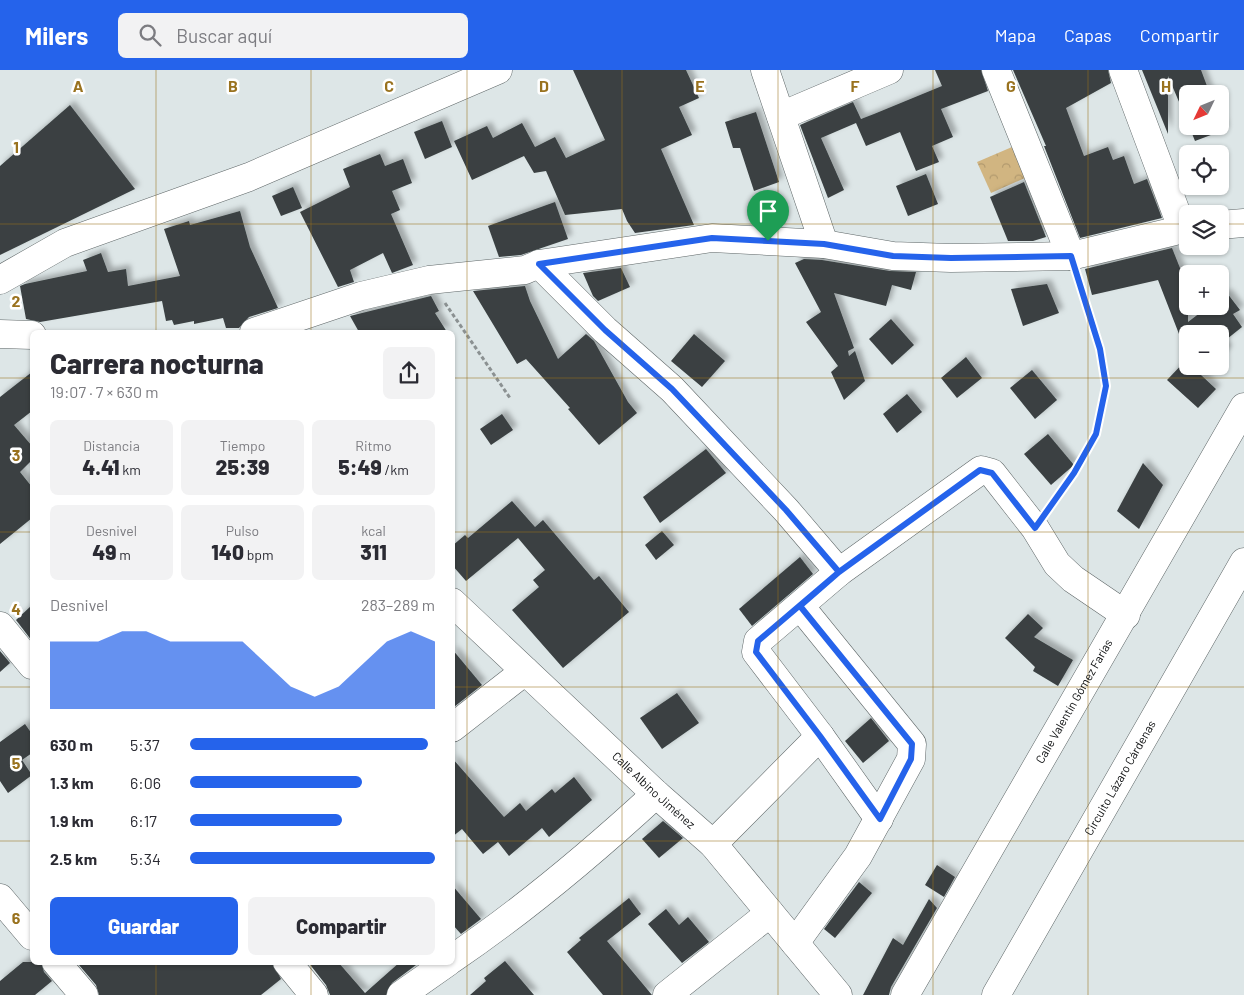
<!DOCTYPE html>
<html lang="es">
<head>
<meta charset="utf-8">
<style>
	body { margin:0; font-family:Barlow,sans-serif; background:#f2f2f3; color:#2b2b33; height:100vh; display:flex; flex-direction:column; font-size:19px; white-space:nowrap }
	* { box-sizing:border-box; margin:0 }
	p { font-size:16px; color:#7c7c81 }
	.icon { flex:none; width:28px; height:28px; fill:none; stroke:currentColor; stroke-width:2; stroke-linecap:round; stroke-linejoin:round }
	.map { position:relative; flex:1; overflow:hidden }
	.sheet { position:absolute; left:30px; top:260px; width:425px; height:635px; display:flex; flex-direction:column; background:#fff; border-radius:8px; box-shadow:0 1px 4px #0004 }
	.sheet>* { flex:none }
	.needle { width:32px; rotate:227deg }
	.fabs { position:absolute; left:1179px; top:15px; display:grid; gap:10px }
	.fabs a { display:grid; place-items:center; width:50px; height:50px; border-radius:8px; background:#fff; box-shadow:0 1px 4px #0004; font-size:25px }
	.pin { position:absolute; display:grid; place-items:center; width:42px; height:42px; color:#fff; margin:-51px -21px; border-radius:50% 50% 50% 0; rotate:-45deg; box-shadow:0 0 5px #0007 }
	.pin .icon { rotate:45deg }
	.round { display:grid; place-items:center; flex:none; width:52px; height:52px; border-radius:8px; background:#f2f2f3 }
	.head { display:flex; align-items:center; justify-content:space-between; height:85px; padding:0 20px }
	h1 { font-size:28px; font-weight:800; line-height:38px }
	.figures { display:grid; grid-template-columns:repeat(3,1fr); gap:8px; height:85px; padding:5px 20px }
	.figures div { display:grid; align-content:center; border-radius:8px; background:#f2f2f3; text-align:center }
	.figures b { font-size:21px; font-weight:800 }
	.figures small { font-size:14px; font-weight:400 }
	.figures p { font-size:14px }
	.chart { height:140px; padding:10px 20px }
	.chart p { display:flex; justify-content:space-between }
	.chart svg { width:100%; height:90px; margin-top:5px; fill:#2563eb; opacity:.7 }
	.button { display:flex; gap:10px; margin-top:auto; padding:10px 20px }
	.button a { flex:1; height:58px; border-radius:8px; background:#2563eb; color:#fff; font-size:20px; font-weight:800; line-height:58px; text-align:center }
	.button a+a { background:#f2f2f3; color:#2b2b33 }
	ul { padding:0 20px; list-style:none; font-size:16px }
	li { display:grid; grid-template-columns:80px 60px 1fr; align-items:center; height:38px }
	li i { height:12px; border-radius:6px; background:#2563eb }
	header { display:flex; align-items:center; gap:30px; box-sizing:border-box; height:70px; padding:0 25px; background:#2563eb; color:#fff }
	header strong { font-size:24px }
	nav { display:flex; gap:28px; margin-inline-start:auto; font-size:18px }
	.search { width:350px; height:45px; background:#f2f2f3; display:flex; align-items:center; gap:12px; box-sizing:border-box; padding:0 18px; border-radius:8px; color:#7c7c81; font-size:19px }
	.map>svg:first-child { display:block }
	.park { fill:url(#park-crowns) }
	.building { fill:#3a4142; filter:url(#shadow) }
	.lines { fill:none; stroke-linecap:round; stroke-linejoin:round }
	.minor-casing { stroke:#5f6768; stroke-width:29 }
	.path { stroke:#8b9192; stroke-width:3; stroke-dasharray:4 2.5; stroke-linecap:butt }
	.minor { stroke:#fff; stroke-width:28 }
	.route-casing { stroke:#fff; stroke-width:10 }
	.route { stroke:#2563eb; stroke-width:6 }
	.grid { fill:none; stroke:#99721e; stroke-width:1; stroke-opacity:0.55 }
	.labels { text-anchor:middle; stroke-width:5; stroke-linejoin:round; paint-order:stroke }
	.street-label { font-size:12px; fill:#0d0f10; stroke:#fff }
	.grid-label { font-size:16px; text-anchor:middle; font-weight:bold; fill:#99721e; stroke:#fff; stroke-width:5; stroke-linejoin:round; paint-order:stroke }
</style>
</head>
<body>
<header>
<strong>Milers</strong>
<div class="search"><svg class="icon" aria-label="search" viewBox="0 0 24 24"><circle cx="10" cy="10" r="6"/><path d="M15 15l6 6"/></svg>Buscar aquí</div>
<nav><a>Mapa</a><a>Capas</a><a>Compartir</a></nav>
</header>
<div class="map">
<svg width="1244" height="925" viewBox="0 0 1244 925">
	<defs>
		<pattern id="park-crowns" width="20" height="18" patternUnits="userSpaceOnUse" patternTransform="scale(1.25)"><rect width="20" height="18" fill="#d1b581"/><path d="M2 6a3 3 0 1 1 6 0M12 15a3 3 0 1 1 6 0" fill="none" stroke="#b29a6e"/></pattern>
		<filter id="shadow"><feDropShadow dx="4.5" dy="-4.5" stdDeviation="2.5" flood-color="#0004"/></filter>
	</defs>
	<rect width="100%" height="100%" fill="#dde6e7"/>
	<polygon class="park" points="1012,77 1025,108 991,123 977,92"/>
	<g class="building">
		<polygon points="573,0 686,0 699,28 679,37 692,65 661,79 694,155 635,163 627,151 622,139 565,145 546,101 534,103 524,86 472,110 454,71 487,56 493,68 522,53 535,77 555,67 566,88 605,70"/>
		<polygon points="935,0 981,0 988,21 941,39 953,67 932,76 939,92 916,101 900,62 866,76 856,53 821,68 844,120 828,128 800,55 853,32 861,49 874,44 942,16"/>
		<polygon points="1013,0 1108,0 1111,13 1066,38 1084,86 1108,77 1113,90 1124,86 1134,114 1147,109 1162,148 1080,168 1044,76 1046,76"/>
		<polygon points="1142,0 1201,0 1210,24 1188,24 1188,53 1168,6 1168,64"/>
		<polygon points="70,35 135,119 0,185 0,96"/>
		<polygon points="756,42 779,112 754,121 740,78 733,78 725,52"/>
		<polygon points="1220,49 1224,60 1195,71 1189,56 1220,56"/>
		<polygon points="442,51 452,77 425,89 414,62"/>
		<polygon points="380,84 385,96 403,89 412,113 392,121 400,140 391,144 413,195 392,203 383,183 350,200 354,212 338,217 300,142 350,117 343,99"/>
		<polygon points="926,104 938,134 908,146 896,116"/>
		<polygon points="1024,112 1046,167 1033,171 1008,171 990,127"/>
		<polygon points="293,117 302,138 281,146 272,126"/>
		<polygon points="555,132 568,169 521,185 499,187 488,156"/>
		<polygon points="240,141 250,177 278,238 249,247 239,258 226,258 223,248 194,254 194,251 174,255 172,250 166,251 162,231 40,252 26,249 20,216 25,214 87,201 83,190 101,183 108,202 126,199 128,216 180,206 164,159 189,151 190,155"/>
		<polygon points="1172,178 1188,218 1188,252 1209,236 1220,236 1220,228 1227,223 1240,240 1233,244 1242,257 1222,273 1228,280 1220,287 1220,264 1188,264 1186,282 1158,210 1092,225 1085,199"/>
		<polygon points="804,189 822,190 890,201 916,202 911,220 892,215 886,236 834,223 854,278 848,281 849,286 855,281 865,311 844,330 831,302 838,296 806,252 821,242 795,193"/>
		<polygon points="621,198 630,217 598,231 593,226 583,203"/>
		<polygon points="1047,214 1059,243 1023,256 1011,219"/>
		<polygon points="525,216 530,231 558,289 586,264 594,271 628,332 637,343 599,375 568,339 570,338 526,289 517,294 473,221"/>
		<polygon points="431,226 439,241 435,243 447,262 359,262 350,246"/>
		<polygon points="891,249 914,275 892,295 869,269"/>
		<polygon points="694,264 725,291 702,317 671,291"/>
		<polygon points="966,287 982,308 957,328 941,308"/>
		<polygon points="1188,288 1188,296 1210,296 1201,305 1216,319 1198,338 1167,310"/>
		<polygon points="1032,300 1057,330 1035,349 1010,318"/>
		<polygon points="32,302 32,341 14,355 32,376 32,390 20,402 32,417 32,448 0,474 0,327"/>
		<polygon points="907,324 922,342 897,363 883,344"/>
		<polygon points="502,344 513,360 491,375 480,359"/>
		<polygon points="1048,364 1074,395 1051,415 1024,384"/>
		<polygon points="706,379 726,403 660,453 643,427"/>
		<polygon points="1143,393 1163,415 1139,459 1117,441"/>
		<polygon points="512,431 535,457 543,450 594,510 599,506 629,542 563,598 512,540 539,517 533,510 545,500 518,468 466,511 452,495 452,476 465,465 468,468"/>
		<polygon points="662,461 674,475 656,490 645,475"/>
		<polygon points="800,487 813,504 752,556 739,539"/>
		<polygon points="32,535 32,571 16,550"/>
		<polygon points="1028,544 1043,558 1034,567 1073,590 1058,616 1033,601 1035,597 1005,568"/>
		<polygon points="452,579 482,615 454,637 452,635"/>
		<polygon points="0,581 10,593 0,602"/>
		<polygon points="677,623 699,653 662,679 640,648"/>
		<polygon points="871,648 889,671 863,693 845,671"/>
		<polygon points="25,654 32,664 32,683 22,690 32,705 8,723 0,711 0,672"/>
		<polygon points="452,688 504,747 520,733 526,741 552,719 555,723 574,707 592,730 549,767 542,758 509,786 498,772 483,784 462,759 452,767"/>
		<polygon points="663,751 683,768 659,788 642,769"/>
		<polygon points="937,795 955,807 944,827 925,815"/>
		<polygon points="859,812 872,823 835,868 824,859"/>
		<polygon points="452,815 481,849 461,864 452,854"/>
		<polygon points="629,828 641,844 607,871 652,925 603,925 567,882 581,870 579,868"/>
		<polygon points="929,829 937,838 891,917 889,925 863,925 893,868 903,875"/>
		<polygon points="666,839 679,855 688,847 709,872 682,893 648,854"/>
		<polygon points="505,891 534,925 470,925 486,911 484,908"/>
		<polygon points="23,892 41,892 44,902 52,911 35,925 0,925 0,911"/>
		<polygon points="81,892 272,892 281,909 261,925 99,925 96,915 79,895"/>
		<polygon points="308,892 338,892 365,923 400,892 420,892 392,913 386,925 330,925 326,915"/>
	</g>
	<g class="lines">
		<g class="minor-casing">
			<g id="minor">
				<polyline points="765,0 824,174"/>
				<polyline points="996,0 1071,186"/>
				<polyline points="1123,0 1182,158"/>
				<polyline points="781,46 889,0"/>
				<polyline points="1220,155 1244,153"/>
				<polyline points="539,194 605,260 672,319 786,440 839,502"/>
				<polyline points="0,210 65,173 249,107 498,0"/>
				<polyline points="254,262 361,226 429,210 525,200 539,194 712,168 824,174 893,186 951,188 1071,186 1188,158"/>
				<polyline points="0,264 32,265"/>
				<path id="s1" d="M452 532 656 724 713 774 838 925"/>
				<polyline points="0,556 32,595"/>
				<polyline points="452,658 525,601"/>
				<polyline points="879,749 820,666 756,582 758,571 839,502 981,400 992,403 1035,458 1057,494 1073,509 1126,545"/>
				<polyline points="713,774 820,666"/>
				<polyline points="0,828 32,866"/>
				<polyline points="795,873 858,786 911,689 912,674 800,536"/>
				<path d="M452 889C524 840 592 783 656 724"/>
				<polyline points="56,892 84,925"/>
				<polyline points="287,892 314,925"/>
				<polyline points="401,925 448,892"/>
				<polyline points="667,925 770,843"/>
				<path id="s2" d="M905 925 1244 337"/>
				<path id="s3" d="M996 925 1244 492"/>
			</g>
		</g>
		<g class="path">
			<polyline points="445,233 510,328"/>
			<path d="M1050 437C1075 400 1103 364 1106 317 1107 290 1086 237 1078 209"/>
		</g>
		<use href="#minor" class="minor"/>
	</g>
	<g class="lines">
		<g class="route-casing">
			<polyline id="route" points="768,171 712,168 539,194 605,260 672,319 786,440 839,502 758,571 756,582 820,666 880,749 911,689 912,674 800,536 839,502 980,400 992,403 1035,458 1074,403 1096,364 1106,316 1100,279 1071,186 951,188 893,186 824,174 768,171"/>
		</g>
		<use href="#route" class="route"/>
	</g>
	<path class="grid" d="M156 0V262M311 0V262M467 0V925M622 0V925M778 0V925M933 0V925M1088 0V925M0 154H1188M1220 154H1244M0 308H32M452 308H1244M0 462H32M452 462H1244M0 617H32M452 617H1244M0 771H32M452 771H1244M156 892V925M311 892V925"/>
	<g class="labels">
		<g class="street-label">
			<text dy="4" stroke="none"><textPath href="#s2" startOffset="339">Calle Valentín Gómez Farías</textPath></text>
			<text dy="4" stroke="none"><textPath href="#s3" startOffset="250">Circuito Lázaro Cárdenas</textPath></text>
			<text dy="4" stroke="none"><textPath href="#s1" startOffset="276">Calle Albino Jiménez</textPath></text>
		</g>
	</g>
	<g class="grid-label">
		<text x="78" y="22">A</text>
		<text x="233" y="22">B</text>
		<text x="389" y="22">C</text>
		<text x="544" y="22">D</text>
		<text x="700" y="22">E</text>
		<text x="855" y="22">F</text>
		<text x="1011" y="22">G</text>
		<text x="1166" y="22">H</text>
		<text x="16" y="83">1</text>
		<text x="16" y="237">2</text>
		<text x="16" y="391">3</text>
		<text x="16" y="545">4</text>
		<text x="16" y="699">5</text>
		<text x="16" y="854">6</text>
	</g>
</svg>
<div class="fabs">
<a><svg class="needle" viewBox="-14 -14 28 28"><path d="M0-13l5 13h-10z" fill="#e53935"/><path d="M0 13l5-13h-10z" fill="#7c7c81"/></svg></a>
<a><svg class="icon" aria-label="locate" viewBox="0 0 24 24"><circle cx="12" cy="12" r="6"/><path d="M12 2v4M12 18v4M2 12h4M18 12h4"/></svg></a>
<a><svg class="icon" aria-label="layers" viewBox="0 0 24 24"><path d="M12 4l9 5-9 5-9-5zM3 14l9 5 9-5"/></svg></a>
<a>+</a>
<a>−</a>
</div>
<div class="pin" style="left:768px;top:171px;background:#1e9e55"><svg class="icon" aria-label="arrive" viewBox="0 0 24 24"><path d="M6 21V4h12l-3 4 3 4H6"/></svg></div>
<section class="sheet">
<div class="head"><div><h1>Carrera nocturna</h1><p>19:07 · 7 × 630 m</p></div><a class="round"><svg class="icon" aria-label="share" viewBox="0 0 24 24"><path d="M12 15V3M7 8l5-5 5 5M5 13v7h14v-7"/></svg></a></div>
<div class="figures">
<div><p>Distancia</p><b>4.41<small> km</small></b></div>
<div><p>Tiempo</p><b>25:39</b></div>
<div><p>Ritmo</p><b>5:49<small> /km</small></b></div>
</div>
<div class="figures">
<div><p>Desnivel</p><b>49<small> m</small></b></div>
<div><p>Pulso</p><b>140<small> bpm</small></b></div>
<div><p>kcal</p><b>311</b></div>
</div>
<div class="chart"><p><span>Desnivel</span>283–289 m</p>
<svg viewBox="0 0 160 44" preserveAspectRatio="none"><path d="M0 44V11L10 11L20 11L30 6L40 6L50 11L60 11L70 11L80 11L90 22L100 33L110 38L120 33L130 22L140 11L150 6L160 11V44z"/></svg>
</div>
<ul>
<li><b>630 m</b>5:37<i style="width:97%"></i></li>
<li><b>1.3 km</b>6:06<i style="width:70%"></i></li>
<li><b>1.9 km</b>6:17<i style="width:62%"></i></li>
<li><b>2.5 km</b>5:34<i style="width:100%"></i></li>
</ul>
<div class="button"><a>Guardar</a><a>Compartir</a></div>
</section>
</div>
</body>
</html>
